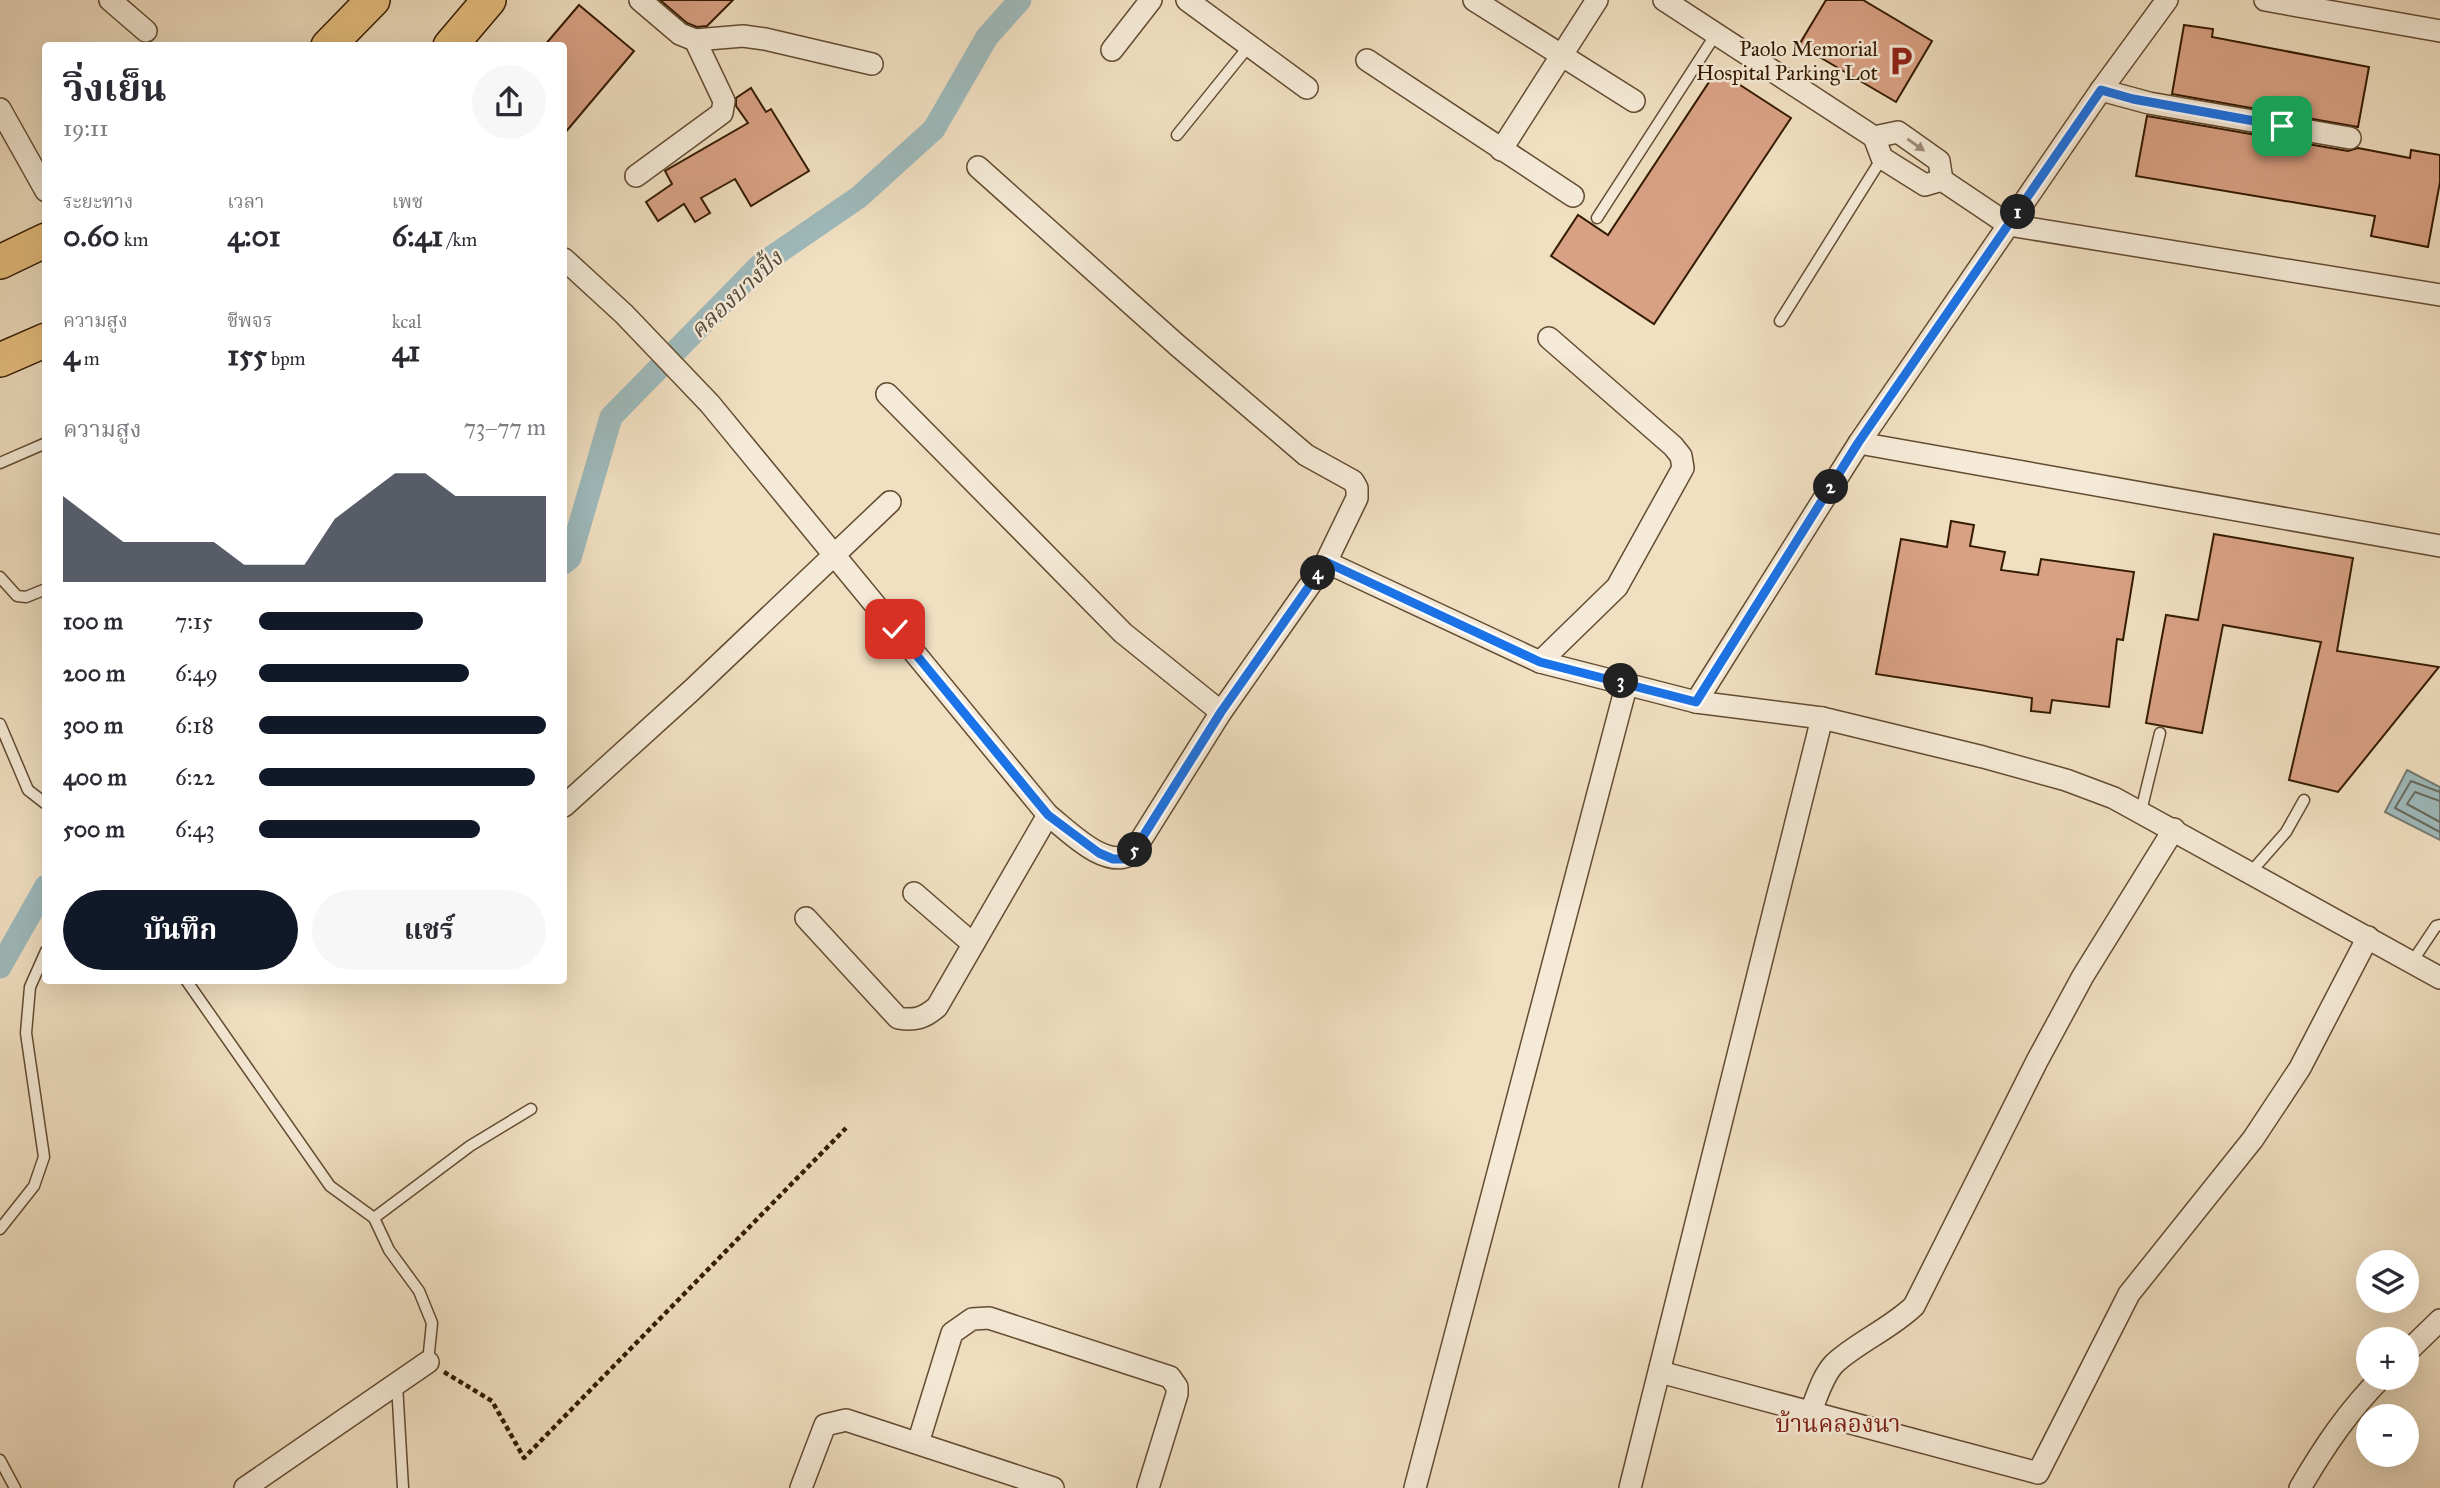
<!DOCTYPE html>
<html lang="th">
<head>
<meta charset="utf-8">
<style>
	body { margin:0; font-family:"IM FELL Great Primer","Noto Serif Thai",serif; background:#f7f7f7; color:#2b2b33; height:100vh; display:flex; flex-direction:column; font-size:26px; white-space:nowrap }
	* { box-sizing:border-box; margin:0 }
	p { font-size:23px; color:#7c7c81 }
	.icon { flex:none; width:38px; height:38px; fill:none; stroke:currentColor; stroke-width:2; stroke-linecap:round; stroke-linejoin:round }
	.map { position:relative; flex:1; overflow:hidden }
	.side { position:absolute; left:42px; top:42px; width:525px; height:942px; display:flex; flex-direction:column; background:#fff; border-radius:7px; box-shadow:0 7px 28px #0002 }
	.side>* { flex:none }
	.controls { position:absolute; left:2356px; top:1250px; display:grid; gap:14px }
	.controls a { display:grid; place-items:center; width:63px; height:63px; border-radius:50%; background:#fff; box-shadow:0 7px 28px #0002; font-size:35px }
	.pin { position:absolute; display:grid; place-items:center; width:60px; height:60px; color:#fff; margin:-30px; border-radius:14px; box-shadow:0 4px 10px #0006 }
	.km { position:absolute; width:35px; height:35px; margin:-18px; border-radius:50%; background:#222; color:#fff; font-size:19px; line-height:35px; text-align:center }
	.round { display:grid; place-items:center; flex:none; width:74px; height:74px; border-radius:37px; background:#f7f7f7 }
	.headline { display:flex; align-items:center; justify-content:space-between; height:119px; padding:0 21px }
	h1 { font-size:38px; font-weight:700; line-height:52px }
	.metrics { display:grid; grid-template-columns:repeat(3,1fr); gap:10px; height:119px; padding:7px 21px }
	.metrics div { display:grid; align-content:center }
	.metrics b { font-size:30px; font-weight:700 }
	.metrics small { font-size:19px; font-weight:400 }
	.metrics p { font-size:19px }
	.chart { height:196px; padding:14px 21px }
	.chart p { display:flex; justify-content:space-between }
	.chart svg { width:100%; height:126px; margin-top:7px; fill:#111827; opacity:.7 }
	.button { display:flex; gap:14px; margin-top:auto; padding:14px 21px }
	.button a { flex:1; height:80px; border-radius:42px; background:#111827; color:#fff; font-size:28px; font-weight:700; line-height:80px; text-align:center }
	.button a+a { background:#f7f7f7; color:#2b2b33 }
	ul { padding:0 21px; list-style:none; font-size:23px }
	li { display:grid; grid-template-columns:112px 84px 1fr; align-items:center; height:52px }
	li i { height:18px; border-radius:9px; background:#111827 }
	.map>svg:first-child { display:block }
	.water { fill:#9ebabc; stroke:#747a71; stroke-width:2 }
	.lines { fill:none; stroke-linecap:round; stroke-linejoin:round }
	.shore { stroke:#696a5e; stroke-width:2 }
	.canal { stroke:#9ebabc; stroke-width:23 }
	.building { fill:#d9a184; stroke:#341b01; stroke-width:2 }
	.service-casing { stroke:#634c31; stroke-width:13 }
	.minor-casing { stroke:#634c31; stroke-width:24 }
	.primary-casing { stroke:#341b01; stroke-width:36 }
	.path { stroke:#341b01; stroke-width:4.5; stroke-dasharray:5 3.5; stroke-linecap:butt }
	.service { stroke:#f5ead7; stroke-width:10 }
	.minor { stroke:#f5ead7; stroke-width:21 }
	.primary { stroke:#e8c080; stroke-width:33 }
	.oneway { fill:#9e8d77 }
	.route-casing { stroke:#fff; stroke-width:14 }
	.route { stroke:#1a73e8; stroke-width:9 }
	.labels { text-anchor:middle; stroke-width:5; stroke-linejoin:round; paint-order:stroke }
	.poi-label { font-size:21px; fill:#341b01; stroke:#f5ead7; text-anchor:end }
	.water-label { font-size:23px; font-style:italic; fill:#544b39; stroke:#f5ead7 }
	.quarter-label { font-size:24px; fill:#7a1f14; stroke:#f5ead7 }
</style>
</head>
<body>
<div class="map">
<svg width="2440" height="1488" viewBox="0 0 2440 1488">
	<rect width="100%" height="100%" fill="#f0dfc1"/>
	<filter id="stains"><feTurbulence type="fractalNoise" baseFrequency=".00286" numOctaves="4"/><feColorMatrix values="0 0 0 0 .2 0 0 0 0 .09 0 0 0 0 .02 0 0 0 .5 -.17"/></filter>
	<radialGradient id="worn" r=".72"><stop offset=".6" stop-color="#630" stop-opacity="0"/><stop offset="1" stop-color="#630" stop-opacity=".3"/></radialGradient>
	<polygon class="water" points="2407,770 2440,787 2440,840 2385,812"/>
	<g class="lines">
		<g class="shore">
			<polyline points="2440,792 2411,781 2395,808 2440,832"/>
			<polyline points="2440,801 2415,792 2407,804 2440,822"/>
		</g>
		<g class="canal">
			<polyline points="564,563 570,558 611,417 760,265 859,197 934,129 987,37 1020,0"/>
			<polyline points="0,967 46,886"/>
		</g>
	</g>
	<g class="building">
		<polygon points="660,0 733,0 707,26 697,27 687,23"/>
		<polygon points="1826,0 1863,0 1932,41 1896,102 1799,45"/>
		<polygon points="579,5 634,51 564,134 564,46 544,46"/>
		<polygon points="2184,25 2213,29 2212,37 2369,67 2358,127 2172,94"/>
		<polygon points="1717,70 1791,118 1654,324 1551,256 1578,215 1608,235"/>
		<polygon points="751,88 766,112 771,109 809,171 751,206 735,179 701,198 710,213 695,222 684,204 658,221 646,202 672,184 665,171 748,123 736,106 736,98"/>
		<polygon points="2147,116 2348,151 2358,148 2410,158 2411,150 2440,155 2440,182 2428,247 2371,236 2375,216 2136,176"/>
		<polygon points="1951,521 1974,525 1970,546 2005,552 2001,570 2038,575 2041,559 2134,572 2123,640 2117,639 2109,707 2052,700 2050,713 2031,711 2032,698 1876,674 1901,539 1947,547"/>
		<polygon points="2214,534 2353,558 2337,651 2439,667 2338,792 2289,780 2321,642 2223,625 2202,733 2146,723 2166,615 2198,620"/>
	</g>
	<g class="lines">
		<g class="service-casing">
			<g id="service">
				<polyline points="1177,135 1249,46"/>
				<polyline points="1597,218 1716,34"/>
				<polyline points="1780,321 1882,158"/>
				<polyline points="0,463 46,443"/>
				<polyline points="0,577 17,596 26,597 46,589"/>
				<polyline points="0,724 28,790 46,804"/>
				<polyline points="2141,811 2160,733"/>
				<polyline points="2250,873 2286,832 2304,800"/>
				<polyline points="2412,962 2436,926 2440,925"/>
				<polyline points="186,980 330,1186 374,1218 470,1146 531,1109"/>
				<polyline points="374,1218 389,1250 419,1291 432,1323 428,1362"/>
				<polyline points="0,1229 34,1186 44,1157 26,1033 30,987 46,951"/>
				<polyline points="397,1384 403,1488"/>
				<polyline points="0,1460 15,1488"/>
			</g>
		</g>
		<g class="minor-casing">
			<g id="minor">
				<polyline points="110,0 146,31"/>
				<polyline points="640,0 680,34 695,40 743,36 765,39 872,64"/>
				<polyline points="1187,0 1307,88"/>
				<polyline points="1474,0 1634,101"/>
				<polyline points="1664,0 1874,137 1882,158 1925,185 1942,180"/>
				<polyline points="2265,0 2440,31"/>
				<polyline points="1112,50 1151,0"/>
				<polyline points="1367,60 1573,196"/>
				<polyline points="2101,90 2149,103 2350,138"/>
				<polyline points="0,109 46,191"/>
				<polyline points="1874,137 1898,132 1939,161 1942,180 2009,225 2440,295"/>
				<polyline points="1501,150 1597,0"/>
				<polyline points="636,176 722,113 724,101 695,40"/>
				<path d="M564 259 624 314 710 404 1048 815C1069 831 1105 870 1132 854L1221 712 1326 562 1357 498V488L1353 481 1306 455 1177 345 978 167"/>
				<polyline points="887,394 1123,633 1221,712"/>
				<polyline points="1859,443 2440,546"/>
				<polyline points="1326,562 1540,662 1696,702 1822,718 1983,757 2066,780 2114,798 2440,978"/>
				<polyline points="1540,662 1617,587 1683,468 1681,456 1673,446 1549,338"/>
				<polyline points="1696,702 1859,443 2101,90 2167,0"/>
				<polyline points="564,806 692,690 890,502"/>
				<polyline points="914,893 973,944"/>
				<path d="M806 918 898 1018C915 1021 924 1018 937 1007L1048 815"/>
				<polyline points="2406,1353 2440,1320"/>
				<polyline points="1660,1372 2038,1473 2129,1294 2253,1139 2300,1068 2368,937"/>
				<path d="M1810 1413C1817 1397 1822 1377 1834 1364 1856 1343 1890 1329 1914 1306L2037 1061 2083 976 2174 829"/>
				<polyline points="918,1443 952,1333 972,1319 989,1318 1170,1377 1177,1387 1177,1394 1148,1488"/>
				<polyline points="245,1488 428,1362"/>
				<polyline points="801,1488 825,1425 846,1420 1053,1488"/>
				<polyline points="1415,1488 1627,683"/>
				<polyline points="1630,1488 1822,718"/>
				<path d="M2300 1488C2324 1447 2348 1411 2382 1377"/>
			</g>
		</g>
		<g class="primary-casing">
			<g id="primary">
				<polyline points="328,46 373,0"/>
				<polyline points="450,46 489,0"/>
				<polyline points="0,262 46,240"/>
				<polyline points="0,360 46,340"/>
			</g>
		</g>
		<polyline class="path" points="444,1372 492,1401 524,1458 846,1128"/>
		<use href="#service" class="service"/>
		<use href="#minor" class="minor"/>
		<use href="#primary" class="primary"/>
	</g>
	<defs><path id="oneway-solid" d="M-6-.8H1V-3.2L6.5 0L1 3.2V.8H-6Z" transform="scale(1.75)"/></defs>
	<use class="oneway" href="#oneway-solid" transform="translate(1916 145) rotate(35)"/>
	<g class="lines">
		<g class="route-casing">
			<polyline id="route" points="895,629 1048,815 1099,853 1113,859 1124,859 1132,854 1221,712 1326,562 1540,662 1696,702 1858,443 2101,90 2133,99 2282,126"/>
		</g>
		<use href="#route" class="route"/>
	</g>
	<defs>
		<g id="parking-bare" transform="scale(2.415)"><path d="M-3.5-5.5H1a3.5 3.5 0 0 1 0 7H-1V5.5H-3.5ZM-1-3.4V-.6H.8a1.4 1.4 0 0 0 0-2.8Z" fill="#8f2418" stroke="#f5ead7" stroke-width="2.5" paint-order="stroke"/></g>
	</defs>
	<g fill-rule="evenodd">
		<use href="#parking-bare" x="1901" y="61"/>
	</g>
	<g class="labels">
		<g class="poi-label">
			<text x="1878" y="56">Paolo Memorial<tspan x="1878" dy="24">Hospital Parking Lot</tspan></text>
		</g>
		<g class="water-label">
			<text transform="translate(736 294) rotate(-43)" y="8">คลองบางปิ้ง</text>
		</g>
		<g class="quarter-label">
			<text x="1838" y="1432">บ้านคลองนา</text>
		</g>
	</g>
	<rect width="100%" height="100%" filter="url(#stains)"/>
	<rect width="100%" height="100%" fill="url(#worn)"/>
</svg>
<div class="controls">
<a><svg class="icon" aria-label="layers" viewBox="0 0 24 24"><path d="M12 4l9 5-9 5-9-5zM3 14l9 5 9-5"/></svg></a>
<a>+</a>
<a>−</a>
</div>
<div class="pin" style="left:2282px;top:126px;background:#1e9e55"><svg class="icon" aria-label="arrive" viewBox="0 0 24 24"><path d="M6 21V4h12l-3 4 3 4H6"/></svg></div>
<div class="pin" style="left:895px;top:629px;background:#d93025"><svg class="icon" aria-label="check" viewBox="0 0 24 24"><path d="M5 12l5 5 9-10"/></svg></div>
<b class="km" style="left:2018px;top:212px">1</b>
<b class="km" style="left:1831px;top:487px">2</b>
<b class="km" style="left:1621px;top:681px">3</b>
<b class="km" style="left:1318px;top:573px">4</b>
<b class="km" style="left:1135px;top:850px">5</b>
<section class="side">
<div class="headline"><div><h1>วิ่งเย็น</h1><p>19:11</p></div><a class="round"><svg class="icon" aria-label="share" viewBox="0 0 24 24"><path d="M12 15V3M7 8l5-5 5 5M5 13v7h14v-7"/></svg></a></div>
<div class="metrics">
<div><p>ระยะทาง</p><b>0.60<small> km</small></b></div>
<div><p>เวลา</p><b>4:01</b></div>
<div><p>เพซ</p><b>6:41<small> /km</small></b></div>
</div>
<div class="metrics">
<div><p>ความสูง</p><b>4<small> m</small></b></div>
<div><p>ชีพจร</p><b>155<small> bpm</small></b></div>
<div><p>kcal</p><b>41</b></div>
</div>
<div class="chart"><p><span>ความสูง</span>73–77 m</p>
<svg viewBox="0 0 160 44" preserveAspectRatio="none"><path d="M0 44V14L10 22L20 30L30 30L40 30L50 30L60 38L70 38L80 38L90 22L100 14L110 6L120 6L130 14L140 14L150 14L160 14V44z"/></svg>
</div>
<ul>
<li><b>100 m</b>7:15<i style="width:57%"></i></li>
<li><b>200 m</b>6:49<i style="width:73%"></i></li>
<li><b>300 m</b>6:18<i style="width:100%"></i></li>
<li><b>400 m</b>6:22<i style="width:96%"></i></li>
<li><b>500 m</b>6:43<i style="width:77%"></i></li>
</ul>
<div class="button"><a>บันทึก</a><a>แชร์</a></div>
</section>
</div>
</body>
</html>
